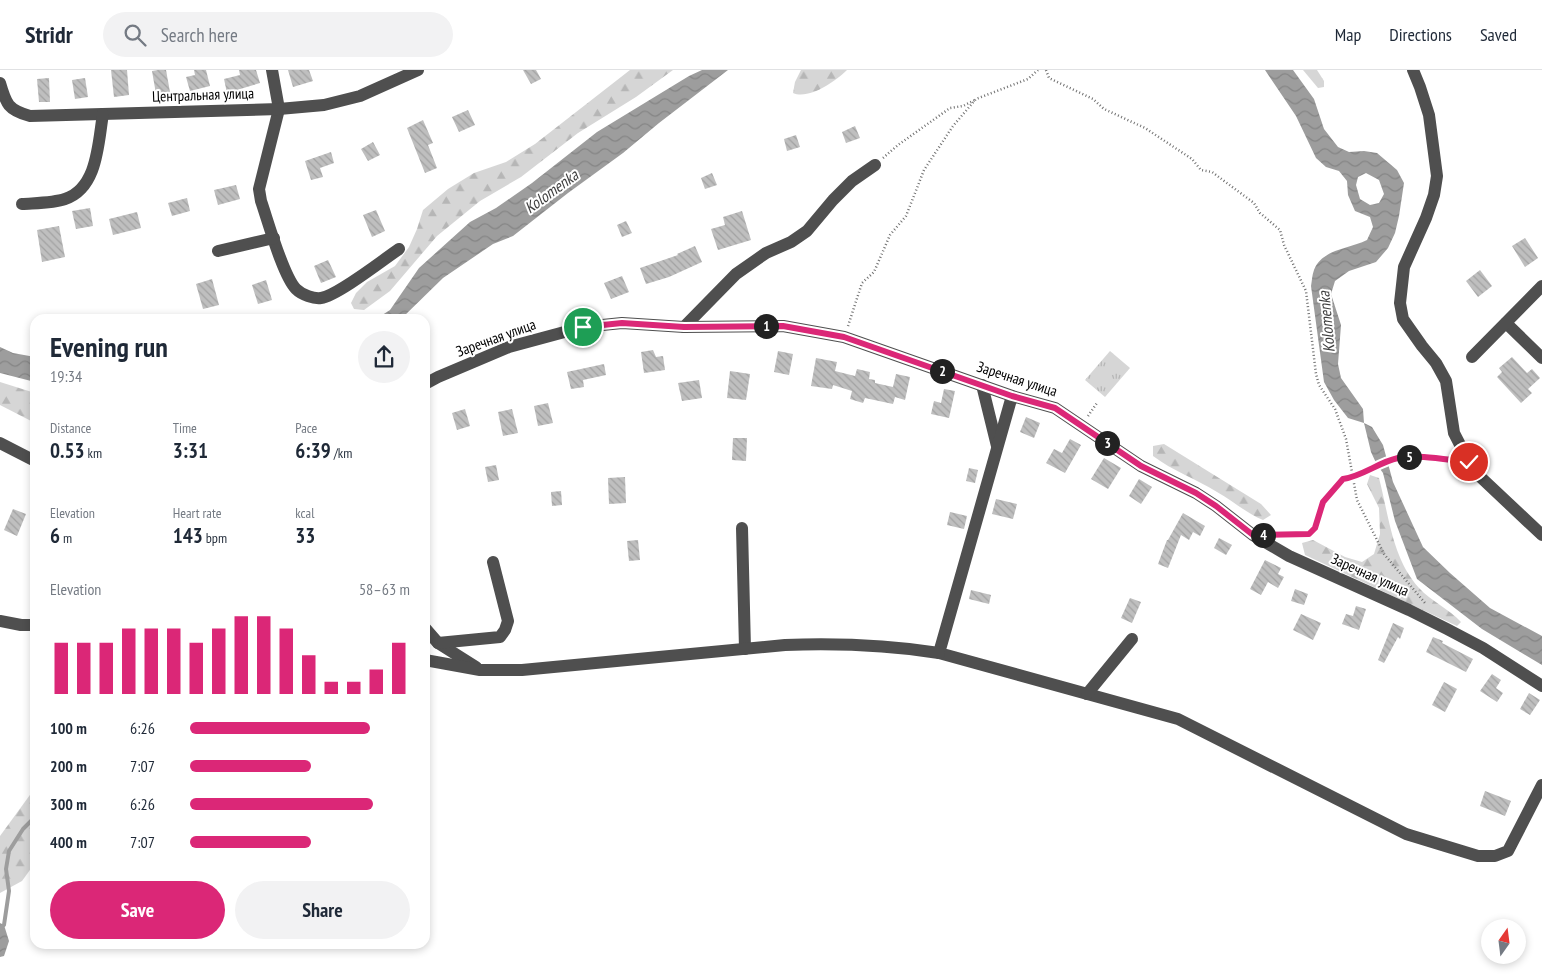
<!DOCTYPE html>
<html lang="en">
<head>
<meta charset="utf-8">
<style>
	body { margin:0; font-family:"PT Sans Narrow",sans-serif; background:#f2f2f3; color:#1f2937; height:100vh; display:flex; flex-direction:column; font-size:19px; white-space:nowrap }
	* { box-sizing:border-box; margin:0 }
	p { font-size:16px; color:#747a83 }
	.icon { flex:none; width:28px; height:28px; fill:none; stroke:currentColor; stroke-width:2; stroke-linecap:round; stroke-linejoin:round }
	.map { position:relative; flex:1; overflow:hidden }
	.side { position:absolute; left:30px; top:244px; width:400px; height:635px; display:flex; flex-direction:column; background:#fff; border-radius:15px; box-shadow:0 2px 8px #0003 }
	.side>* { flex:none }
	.needle { width:32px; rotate:14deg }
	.fabs { position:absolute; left:1481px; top:849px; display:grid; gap:10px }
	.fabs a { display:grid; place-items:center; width:45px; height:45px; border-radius:50%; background:#fff; box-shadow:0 2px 8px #0003; font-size:25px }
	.pin { position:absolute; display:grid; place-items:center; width:42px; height:42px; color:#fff; margin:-21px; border:2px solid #fff; border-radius:50%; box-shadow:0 1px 5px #0007 }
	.km { position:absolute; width:25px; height:25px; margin:-12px; border-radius:50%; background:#222; color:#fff; font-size:14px; line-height:25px; text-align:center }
	.round { display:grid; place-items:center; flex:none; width:52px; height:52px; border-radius:26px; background:#f2f2f3 }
	.summary { display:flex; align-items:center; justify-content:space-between; height:85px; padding:0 20px }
	h1 { font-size:28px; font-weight:700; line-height:38px }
	.metrics { display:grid; grid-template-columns:repeat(3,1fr); gap:8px; height:85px; padding:5px 20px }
	.metrics div { display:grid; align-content:center }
	.metrics b { font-size:21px; font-weight:700 }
	.metrics small { font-size:14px; font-weight:400 }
	.metrics p { font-size:14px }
	.chart { height:140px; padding:10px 20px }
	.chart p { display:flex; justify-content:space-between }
	.chart svg { width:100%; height:90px; margin-top:5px; stroke:#db2777; stroke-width:6 }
	.action { display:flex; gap:10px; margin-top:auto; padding:10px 20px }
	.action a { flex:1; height:58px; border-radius:30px; background:#db2777; color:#fff; font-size:20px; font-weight:700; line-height:58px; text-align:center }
	.action a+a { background:#f2f2f3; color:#1f2937 }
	ul { padding:0 20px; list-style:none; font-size:16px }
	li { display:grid; grid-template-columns:80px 60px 1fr; align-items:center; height:38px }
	li i { height:12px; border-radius:6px; background:#db2777 }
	header { display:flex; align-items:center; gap:30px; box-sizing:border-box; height:70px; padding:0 25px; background:#fff; border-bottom:1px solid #e0e1e3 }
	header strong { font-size:24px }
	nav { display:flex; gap:28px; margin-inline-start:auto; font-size:18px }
	.search { width:350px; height:45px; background:#f2f2f3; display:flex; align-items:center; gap:12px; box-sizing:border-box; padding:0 18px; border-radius:28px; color:#747a83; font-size:19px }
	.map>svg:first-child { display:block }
	.forest { fill:url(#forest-firs) }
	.park { fill:url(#park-tufts) }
	.water { fill:url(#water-waves); fill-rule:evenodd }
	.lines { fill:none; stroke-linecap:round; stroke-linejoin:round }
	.stream { stroke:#9d9d9d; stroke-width:4 }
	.building { fill:url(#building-back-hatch) }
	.path { stroke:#717171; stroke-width:2.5; stroke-dasharray:1 2.5; stroke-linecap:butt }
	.minor { stroke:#4f4f4f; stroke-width:12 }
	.route-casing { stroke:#fff; stroke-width:10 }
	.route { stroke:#db2777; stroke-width:6 }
	.labels { text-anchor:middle; stroke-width:4; stroke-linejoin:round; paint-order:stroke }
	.street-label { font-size:15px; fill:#000; stroke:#fff }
	.water-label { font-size:16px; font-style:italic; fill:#3e3e3e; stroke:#fff }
</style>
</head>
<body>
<header>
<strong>Stridr</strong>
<div class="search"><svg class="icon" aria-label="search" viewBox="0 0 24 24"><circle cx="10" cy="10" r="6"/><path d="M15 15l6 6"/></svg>Search here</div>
<nav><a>Map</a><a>Directions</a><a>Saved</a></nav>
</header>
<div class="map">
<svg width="1542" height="909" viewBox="0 0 1542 909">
	<defs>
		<pattern id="forest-firs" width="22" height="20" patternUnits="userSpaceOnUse" patternTransform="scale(1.25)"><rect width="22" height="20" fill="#d6d6d6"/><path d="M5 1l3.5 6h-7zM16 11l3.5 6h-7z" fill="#b6b6b6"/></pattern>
		<pattern id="park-tufts" width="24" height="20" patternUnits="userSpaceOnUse" patternTransform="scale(1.25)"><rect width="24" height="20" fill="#d6d6d6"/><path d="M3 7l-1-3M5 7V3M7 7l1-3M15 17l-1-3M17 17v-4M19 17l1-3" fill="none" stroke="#b6b6b6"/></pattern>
		<pattern id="water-waves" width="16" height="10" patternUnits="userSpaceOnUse" patternTransform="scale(1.25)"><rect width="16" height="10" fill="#9d9d9d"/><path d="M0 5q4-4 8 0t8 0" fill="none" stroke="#858585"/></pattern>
		<pattern id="building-back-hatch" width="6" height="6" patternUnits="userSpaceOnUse" patternTransform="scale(1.25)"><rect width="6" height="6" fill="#bfbfbf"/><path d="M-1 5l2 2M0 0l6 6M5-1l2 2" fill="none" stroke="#a2a2a2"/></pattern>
	</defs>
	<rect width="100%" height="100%" fill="#fff"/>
	<g class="forest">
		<polygon points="630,0 673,0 636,27 578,63 521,107 480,131 437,166 390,221 364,240 354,239 351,233 356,223 367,212 395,196 409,177 417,159 423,140 448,119 474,103 506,92 535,74"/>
		<path d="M801 0H847C836 11 809 30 793 23L795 12Z"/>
		<polygon points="1303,0 1317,0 1324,11 1324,17 1318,18"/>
		<polygon points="0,312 35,323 35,353 0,335"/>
		<path d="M1164 374 1261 434 1271 445 1263 450C1246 443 1233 431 1217 422 1196 409 1173 401 1153 386V376Z"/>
		<path d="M1370 405 1379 408C1389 446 1392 488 1419 518 1431 531 1449 539 1461 552L1457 556 1305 485 1302 473 1313 470 1345 487 1362 492 1374 484 1380 464 1379 438 1367 414Z"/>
		<polygon points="35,718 35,793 22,811 0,823 0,766"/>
	</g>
	<polygon class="park" points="1110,281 1130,298 1105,327 1085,310"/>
	<g class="water">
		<polygon points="702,0 728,0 659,53 623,83 568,123 513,166 493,174 443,208 401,249 376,249 390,240 419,198 470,152 496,138 532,113 597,62 689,6"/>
		<path d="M1265 0H1293L1314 29 1324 59 1338 77 1349 82 1364 81 1377 83 1397 100 1404 113 1399 146 1395 163 1388 178 1376 192 1349 201 1335 211 1331 224 1341 255 1338 294 1341 308 1363 339 1364 353 1372 357 1383 375 1393 412 1423 477 1450 503 1490 538 1542 566V595L1482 559 1417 509 1395 451 1383 403 1377 395 1371 382 1364 353 1348 348 1334 330 1324 312 1311 216C1312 211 1312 205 1314 200 1322 179 1349 179 1367 170L1373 157 1370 147 1355 141 1348 125 1347 111 1339 101 1326 97 1316 88 1296 46ZM1366 103 1379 110 1384 124 1379 133 1370 135 1360 129 1356 115 1358 107Z"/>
		<polygon points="0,277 13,283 35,287 35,312 0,303"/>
		<polygon points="0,853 4,855 9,871 4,886 0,887"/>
	</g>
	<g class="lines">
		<polyline class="stream" points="0,858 4,855 9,821 6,799 9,781 23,759 35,747"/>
	</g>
	<g class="building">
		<polygon points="111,0 127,0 129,25 114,27"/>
		<polygon points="158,0 166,0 170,22 156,24 152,1"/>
		<polygon points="194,0 206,0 210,16 190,21 186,7 195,5"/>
		<polygon points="239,0 256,0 260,13 227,23 224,9 240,5"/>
		<polygon points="288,0 309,0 313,11 293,17"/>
		<polygon points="523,0 536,0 541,9 531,14"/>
		<polygon points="49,8 50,32 39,32 37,9"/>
		<polygon points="85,8 88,27 75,29 72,10"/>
		<polygon points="468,40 475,55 459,62 452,47"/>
		<polygon points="423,50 433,73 428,75 437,98 425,103 407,58"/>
		<polygon points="855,56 860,68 846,73 842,62"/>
		<polygon points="796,65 800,77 787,81 784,69"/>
		<polygon points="373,72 380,85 368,91 361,79"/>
		<polygon points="331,82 334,93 320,98 323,107 311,110 305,91"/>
		<polygon points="712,103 717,115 705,119 701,108"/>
		<polygon points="236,115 240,129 218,135 214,120"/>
		<polygon points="187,128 190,141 172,146 168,133"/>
		<polygon points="90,138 93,156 76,159 72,141"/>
		<polygon points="376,140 385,161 372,167 363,145"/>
		<polygon points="742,141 751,170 718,180 711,159 725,155 723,147"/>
		<polygon points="137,142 141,158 113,165 109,149"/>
		<polygon points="626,151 632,163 622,167 617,155"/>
		<polygon points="59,156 65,187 42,192 37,160"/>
		<polygon points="1525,168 1538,188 1525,197 1512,176"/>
		<polygon points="695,176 702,192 669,207 646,214 640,198 678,185 677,184"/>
		<polygon points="328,190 336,207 321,213 314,196"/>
		<polygon points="1480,200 1492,216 1478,227 1466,211"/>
		<polygon points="622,206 629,222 611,229 604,213"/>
		<polygon points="212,209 219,235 203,239 196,214"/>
		<polygon points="266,210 272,230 258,234 252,215"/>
		<polygon points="653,280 656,287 663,286 665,300 644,303 641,282"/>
		<polygon points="778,281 793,284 789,305 774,302"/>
		<polygon points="1512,287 1527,303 1532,299 1540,308 1528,319 1532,323 1521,333 1497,307 1502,302 1499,298"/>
		<polygon points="816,288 837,292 835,301 855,306 857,299 870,302 869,309 875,310 875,313 893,317 896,304 910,307 905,330 895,327 893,334 865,328 863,333 850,329 852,321 833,315 832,319 811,316"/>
		<polygon points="604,294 606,305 583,310 584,317 571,319 567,302"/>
		<polygon points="730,301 750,304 746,330 727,328"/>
		<polygon points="699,310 702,328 682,331 678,313"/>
		<polygon points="944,319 955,321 949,348 931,344 934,331 941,333"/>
		<polygon points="548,333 553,353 538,356 534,336"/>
		<polygon points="465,339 470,356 457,360 452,343"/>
		<polygon points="512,339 518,363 503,366 498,342"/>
		<polygon points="1026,347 1040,353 1034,368 1020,362"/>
		<polygon points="733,368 747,368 746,391 732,390"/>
		<polygon points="1070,369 1081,375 1065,403 1046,393 1054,379 1062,383"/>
		<polygon points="1104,388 1121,398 1108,419 1091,409"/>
		<polygon points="496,395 499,410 488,412 485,397"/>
		<polygon points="969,398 978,400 975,413 966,411"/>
		<polygon points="625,407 626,433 609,434 608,408"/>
		<polygon points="1139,409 1152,417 1141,434 1129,426"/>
		<polygon points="561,421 562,435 552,436 551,422"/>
		<polygon points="996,429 1017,434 1013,449 992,444"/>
		<polygon points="13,439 26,444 17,466 4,460"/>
		<polygon points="950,442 967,446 964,459 947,455"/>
		<polygon points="1183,443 1205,456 1200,466 1193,462 1189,470 1181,465 1168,498 1158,494 1167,470 1168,470"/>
		<polygon points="1219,468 1232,475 1226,485 1214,478"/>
		<polygon points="638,470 640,490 629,491 627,471"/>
		<polygon points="1265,490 1281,498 1278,504 1284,507 1278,518 1268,512 1261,525 1250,519"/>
		<polygon points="1295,519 1308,524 1304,535 1291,531"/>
		<polygon points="971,520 991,525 989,534 969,529"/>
		<polygon points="1130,528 1141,532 1132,553 1121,548"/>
		<polygon points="1356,536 1366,539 1359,560 1342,554 1346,544 1353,546"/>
		<polygon points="1301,544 1321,553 1313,570 1293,560"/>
		<polygon points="1393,553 1404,558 1400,569 1398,567 1384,593 1378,590"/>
		<polygon points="1433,567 1443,571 1442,573 1473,589 1466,602 1426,582"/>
		<polygon points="1492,604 1501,610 1496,618 1503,623 1497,632 1480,621"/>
		<polygon points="1444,612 1457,619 1445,642 1432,635"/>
		<polygon points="1529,623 1540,630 1530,645 1520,639"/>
		<polygon points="1485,721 1511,731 1505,746 1480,736"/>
	</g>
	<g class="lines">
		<g class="path">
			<polyline points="1046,0 1049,8 1093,29 1104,39 1145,58 1192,89 1201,100 1212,102 1254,133 1260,143 1280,160 1284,175 1306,221 1316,304 1319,315 1335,339 1346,369 1357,430 1384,484 1425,533"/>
			<polyline points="883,88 898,75 950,38 963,36 975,30"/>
			<polyline points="848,256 862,213 874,202 890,165 906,146 924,100 953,56 976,29 1028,9 1038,0"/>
			<polyline points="1088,346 1097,333"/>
			<path d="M1277 464 1309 463 1315 458 1323 432 1343 409C1363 406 1379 391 1399 388 1417 385 1437 389 1455 390"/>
		</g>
		<g class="minor">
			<path d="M272 0 279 39 259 119 261 131C268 151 283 206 296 219 302 225 314 229 321 228 337 226 383 190 399 179"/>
			<polyline points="1413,0 1420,17 1429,45 1437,106 1434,125 1426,148 1404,197 1400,233 1403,249 1422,276 1436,293 1446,311 1454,363 1473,400 1542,465"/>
			<path d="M0 13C6 34 8 40 30 46L279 39 324 35 360 26 418 0"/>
			<path d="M22 134C35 133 54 133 65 129 98 118 98 73 103 44"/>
			<polyline points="218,181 274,168"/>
			<polyline points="1506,253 1542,288"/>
			<polyline points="684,257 736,204 766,183 791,172 807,161 833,130 852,111 875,95"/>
			<polyline points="1472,287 1542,216"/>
			<polyline points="425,314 438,307 509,277 583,257 622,253 684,257 783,256 844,267 1012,326 1055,338 1141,396 1196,423 1216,436 1253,465 1289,486 1409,540 1447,559 1483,578 1542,616"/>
			<polyline points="982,315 997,376"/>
			<polyline points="1012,326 939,583 1178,649 1406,764 1478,786 1495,786 1508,781 1542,715"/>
			<polyline points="0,373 35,391"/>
			<polyline points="742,458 745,579"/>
			<polyline points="0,551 21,555 35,555"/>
			<polyline points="425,558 438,573 476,597"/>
			<polyline points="438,573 500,567 505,560 508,551 493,492"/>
			<path d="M425 590 480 600H522L785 575C838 573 888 575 939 583"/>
			<polyline points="1087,624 1132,569"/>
		</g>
	</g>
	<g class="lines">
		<g class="route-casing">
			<path id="route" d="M583 257 622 253 684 257 783 256 844 267 1012 326 1055 338 1141 396 1196 423 1216 436 1253 465 1309 464 1315 458 1323 432 1343 409C1363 406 1379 392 1398 388 1418 384 1448 390 1469 392"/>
		</g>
		<use href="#route" class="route"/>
	</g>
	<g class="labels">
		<g class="street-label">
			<text transform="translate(203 25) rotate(-2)" y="5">Центральная улица</text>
			<text transform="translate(496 268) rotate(-20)" y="5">Заречная улица</text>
			<text transform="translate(1017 309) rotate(18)" y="5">Заречная улица</text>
			<text transform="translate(1370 505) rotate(24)" y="5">Заречная улица</text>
		</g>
		<g class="water-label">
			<text transform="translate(551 121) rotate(-36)" y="6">Kolomenka</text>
			<text transform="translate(1326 252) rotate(-95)" y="6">Kolomenka</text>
		</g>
	</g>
</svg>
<div class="fabs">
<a><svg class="needle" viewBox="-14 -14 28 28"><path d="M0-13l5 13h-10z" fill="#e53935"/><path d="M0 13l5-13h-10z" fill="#747a83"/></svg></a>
</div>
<div class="pin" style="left:583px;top:257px;background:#1e9e55"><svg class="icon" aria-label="arrive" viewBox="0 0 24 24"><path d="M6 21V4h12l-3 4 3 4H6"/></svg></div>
<div class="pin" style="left:1469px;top:392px;background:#d93025"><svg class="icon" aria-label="check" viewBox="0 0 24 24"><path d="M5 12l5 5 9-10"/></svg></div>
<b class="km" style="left:766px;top:256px">1</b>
<b class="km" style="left:942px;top:301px">2</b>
<b class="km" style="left:1107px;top:373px">3</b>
<b class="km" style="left:1263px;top:465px">4</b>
<b class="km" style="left:1409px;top:387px">5</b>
<section class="side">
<div class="summary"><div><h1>Evening run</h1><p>19:34</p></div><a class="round"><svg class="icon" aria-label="share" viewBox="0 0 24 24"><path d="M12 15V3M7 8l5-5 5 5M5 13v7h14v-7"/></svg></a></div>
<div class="metrics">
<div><p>Distance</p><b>0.53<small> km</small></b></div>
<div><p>Time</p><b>3:31</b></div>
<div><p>Pace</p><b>6:39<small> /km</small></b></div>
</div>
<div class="metrics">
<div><p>Elevation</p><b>6<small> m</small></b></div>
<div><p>Heart rate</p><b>143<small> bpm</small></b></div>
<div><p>kcal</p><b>33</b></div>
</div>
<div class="chart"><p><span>Elevation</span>58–63 m</p>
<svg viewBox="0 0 160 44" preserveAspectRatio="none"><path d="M5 44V19M15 44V19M25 44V19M35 44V12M45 44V12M55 44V12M65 44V19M75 44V12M85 44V6M95 44V6M105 44V12M115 44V25M125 44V38M135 44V38M145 44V32M155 44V19"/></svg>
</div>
<ul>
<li><b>100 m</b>6:26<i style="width:82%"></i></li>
<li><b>200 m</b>7:07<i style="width:55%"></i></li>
<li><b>300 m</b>6:26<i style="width:83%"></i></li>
<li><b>400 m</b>7:07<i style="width:55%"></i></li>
</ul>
<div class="action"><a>Save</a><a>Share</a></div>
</section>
</div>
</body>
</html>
